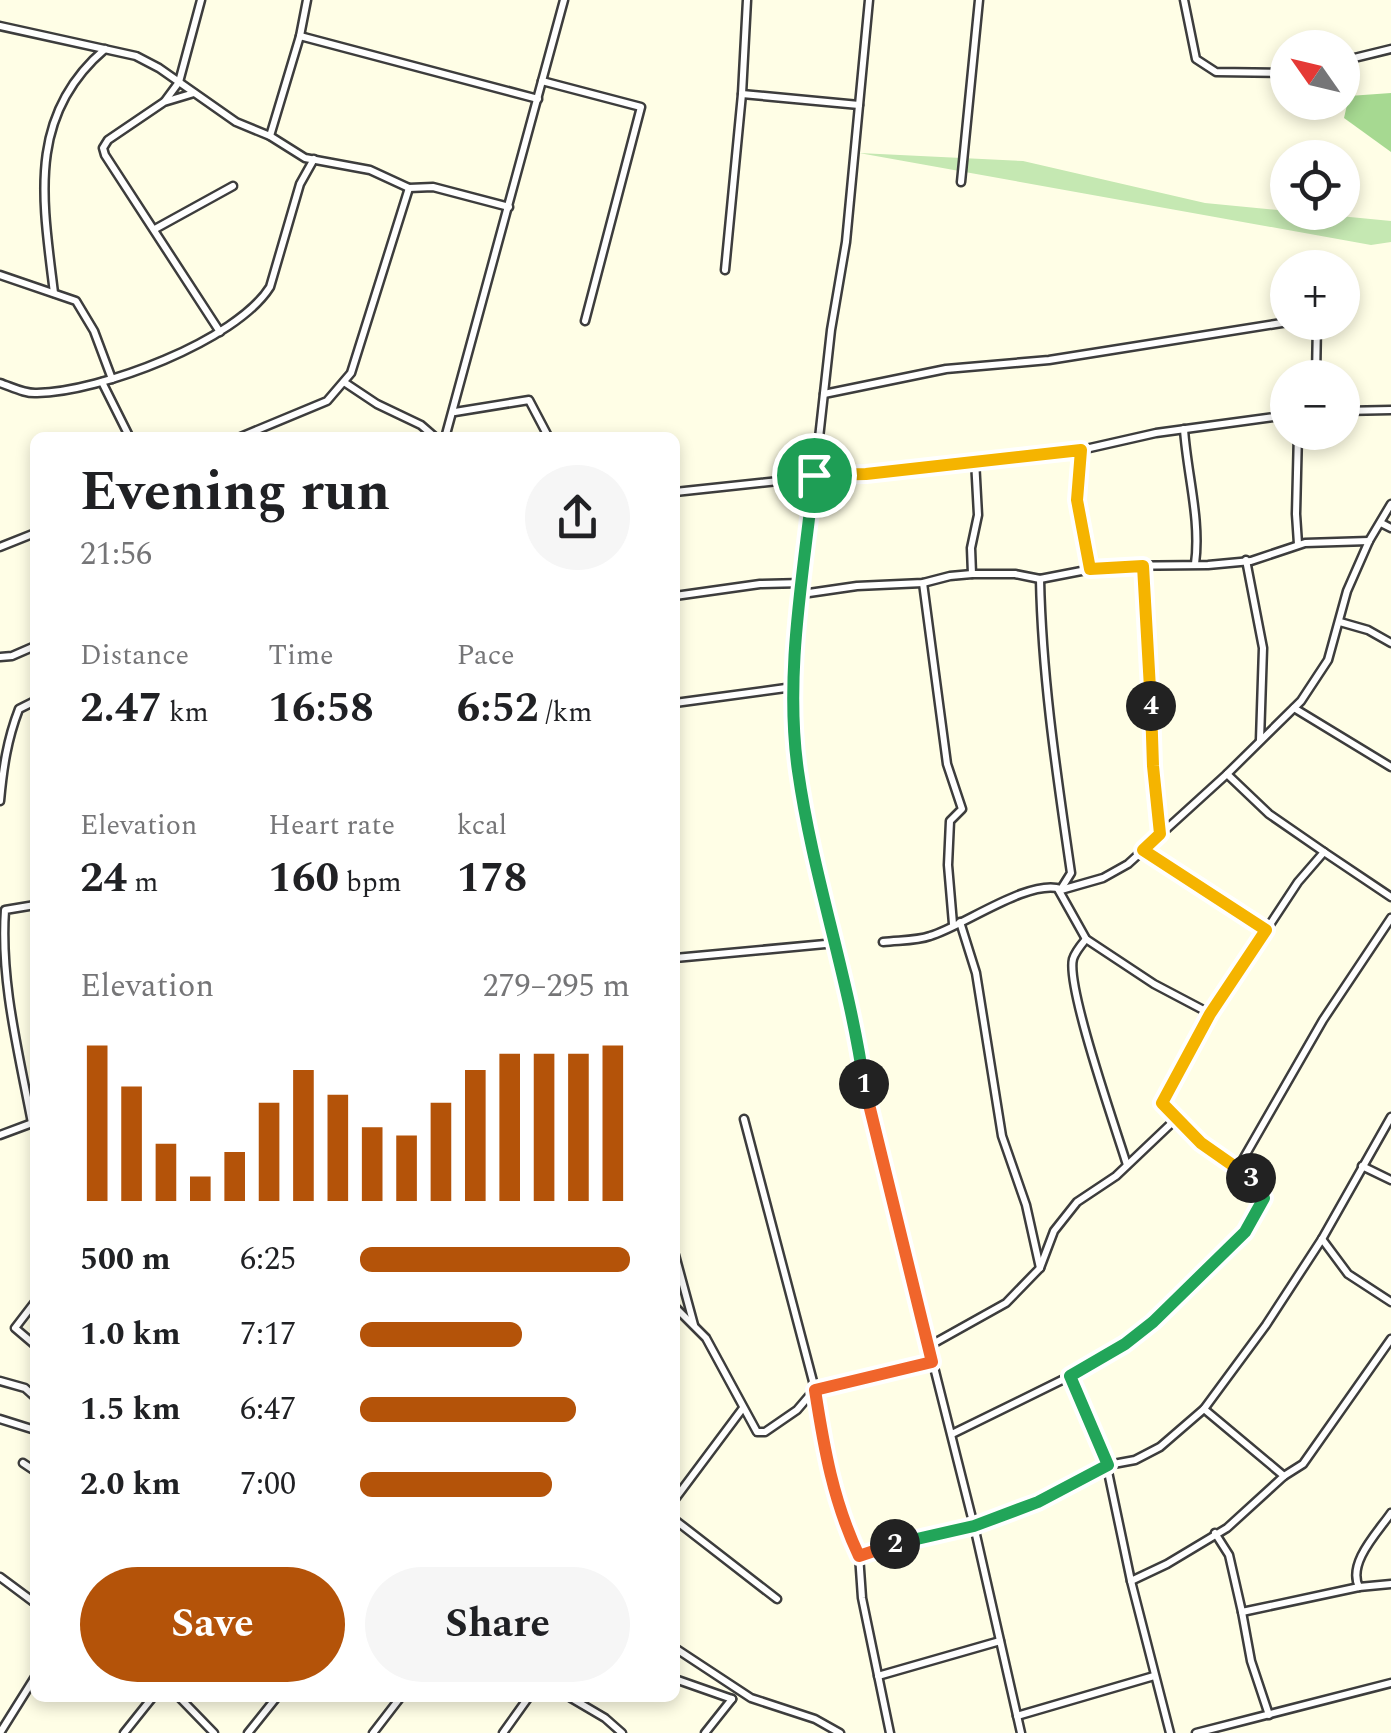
<!DOCTYPE html>
<html lang="en">
<head>
<meta charset="utf-8">
<style>
	body { margin:0; font-family:Spectral,serif; background:#f6f6f6; color:#202124; height:100vh; display:flex; flex-direction:column; font-size:38px; white-space:nowrap }
	* { box-sizing:border-box; margin:0 }
	p { font-size:32px; color:#757577 }
	.icon { flex:none; width:55px; height:55px; fill:none; stroke:currentColor; stroke-width:2; stroke-linecap:round; stroke-linejoin:round }
	.map { position:relative; flex:1; overflow:hidden }
	.drawer { position:absolute; left:30px; top:432px; width:650px; height:1270px; display:flex; flex-direction:column; background:#fff; border-radius:15px; box-shadow:0 5px 15px #0003 }
	.drawer>* { flex:none }
	.needle { width:65px; rotate:304deg }
	.buttons { position:absolute; left:1270px; top:30px; display:grid; gap:20px }
	.buttons a { display:grid; place-items:center; width:90px; height:90px; border-radius:50%; background:#fff; box-shadow:0 5px 15px #0003; font-size:50px }
	.pin { position:absolute; display:grid; place-items:center; width:85px; height:85px; color:#fff; margin:-42px; border:5px solid #fff; border-radius:50%; box-shadow:0 2px 10px #0007 }
	.km { position:absolute; width:50px; height:50px; margin:-25px; border-radius:50%; background:#222; color:#fff; font-size:28px; line-height:50px; text-align:center }
	.round { display:grid; place-items:center; flex:none; width:105px; height:105px; border-radius:52px; background:#f6f6f6 }
	.head { display:flex; align-items:center; justify-content:space-between; height:170px; padding:0 50px }
	h1 { font-size:55px; font-weight:700; line-height:75px }
	.stats { display:grid; grid-template-columns:repeat(3,1fr); gap:15px; height:170px; padding:10px 50px }
	.stats div { display:grid; align-content:center }
	.stats b { font-size:42px; font-weight:700 }
	.stats small { font-size:28px; font-weight:400 }
	.stats p { font-size:28px }
	.chart { height:280px; padding:20px 50px }
	.chart p { display:flex; justify-content:space-between }
	.chart svg { width:100%; height:180px; margin-top:10px; stroke:#b45309; stroke-width:6 }
	.action { display:flex; gap:20px; margin-top:auto; padding:20px 50px }
	.action a { flex:1; height:115px; border-radius:60px; background:#b45309; color:#fff; font-size:40px; font-weight:700; line-height:115px; text-align:center }
	.action a+a { background:#f6f6f6; color:#202124 }
	ul { padding:0 50px; list-style:none; font-size:32px }
	li { display:grid; grid-template-columns:160px 120px 1fr; align-items:center; height:75px }
	li i { height:25px; border-radius:12px; background:#b45309 }
	.map>svg:first-child { display:block }
	.green { fill:#c5e8b2 }
	.forest { fill:#a6d991 }
	.lines { fill:none; stroke-linecap:round; stroke-linejoin:round }
	.minor-casing { stroke:#3d3d3d; stroke-width:11 }
	.minor { stroke:#fff; stroke-width:6 }
	.split-1-casing { stroke:#fff; stroke-width:20 }
	.split-2-casing { stroke:#fff; stroke-width:20 }
	.split-3-casing { stroke:#fff; stroke-width:20 }
	.split-4-casing { stroke:#fff; stroke-width:20 }
	.split-5-casing { stroke:#fff; stroke-width:20 }
	.split-1 { stroke:#22a559; stroke-width:12 }
	.split-2 { stroke:#f0652b; stroke-width:12 }
	.split-3 { stroke:#22a559; stroke-width:12 }
	.split-4 { stroke:#f5b400; stroke-width:12 }
	.split-5 { stroke:#f5b400; stroke-width:12 }
</style>
</head>
<body>
<div class="map">
<svg width="1391" height="1733" viewBox="0 0 1391 1733">
	<rect width="100%" height="100%" fill="#fffee6"/>
	<polygon class="green" points="859,153 1023,161 1205,203 1391,221 1391,242 1371,245"/>
	<polygon class="forest" points="1391,93 1391,152 1344,118 1349,96"/>
	<g class="lines">
		<g class="minor-casing">
			<g id="minor">
				<path d="M869 0 846 242 831 330 795 654C784 805 845 948 866 1097L974 1526 1021 1733"/>
				<polyline points="1184,0 1196,59 1216,72 1288,73"/>
				<polyline points="0,26 136,56 159,68 236,122 270,136 305,158 370,170 409,188 433,187 509,207"/>
				<polyline points="300,36 538,99"/>
				<polyline points="1342,61 1391,49"/>
				<polyline points="542,81 641,107 585,321"/>
				<polyline points="194,93 164,102 108,140 103,148 105,155 220,332"/>
				<polyline points="742,94 859,105"/>
				<polyline points="165,101 179,82 201,0"/>
				<polyline points="270,136 300,36 307,0"/>
				<polyline points="961,182 979,0"/>
				<polyline points="155,229 233,186"/>
				<polyline points="725,270 742,94 747,0"/>
				<polyline points="0,275 76,301 94,331 112,379"/>
				<path d="M54 293C43 202 26 116 105 49"/>
				<polyline points="1316,378 1317,322"/>
				<polyline points="102,382 130,438"/>
				<polyline points="344,382 377,404 421,425 436,438"/>
				<path d="M0 383C12 387 25 394 37 393 100 392 236 341 270 287L300 184 314 159"/>
				<polyline points="824,394 946,369 1049,360 1288,322"/>
				<polyline points="1342,411 1391,410"/>
				<polyline points="455,412 529,400 549,438"/>
				<path d="M1184 429C1187 474 1201 520 1195 564"/>
				<polyline points="238,438 327,401 351,373 409,188"/>
				<polyline points="445,438 564,0"/>
				<polyline points="1081,450 1077,500 1090,569"/>
				<polyline points="975,460 997,461 1059,450 1081,450 1156,433 1288,415"/>
				<polyline points="675,492 975,460 978,515 971,548 972,574"/>
				<polyline points="1381,523 1391,528"/>
				<polyline points="1298,544 1296,514 1298,432"/>
				<polyline points="0,547 35,533"/>
				<polyline points="1246,560 1263,648 1260,740"/>
				<polyline points="1143,566 1153,766 1160,832"/>
				<polyline points="923,583 947,764 962,809 950,821 948,865 953,924"/>
				<polyline points="802,594 857,586 923,583 950,576 972,574 1015,574 1040,579 1107,566 1208,565 1251,561 1305,543 1369,541"/>
				<polyline points="675,596 760,584 803,583"/>
				<polyline points="1340,622 1368,630 1391,643"/>
				<polyline points="0,657 12,656 35,646"/>
				<polyline points="675,703 793,687"/>
				<polyline points="1294,708 1391,767"/>
				<polyline points="1227,774 1269,814 1324,852"/>
				<path d="M0 801C3 768 7 740 19 709L35 701"/>
				<polyline points="1143,850 1266,930"/>
				<polyline points="1058,889 1086,939 1154,984 1211,1014"/>
				<polyline points="1061,890 1103,878 1128,864 1227,774 1301,701 1328,660 1347,591 1369,541 1391,504"/>
				<polyline points="960,922 976,973 1002,1136 1026,1205 1040,1268"/>
				<path d="M1086 939C1081 945 1075 952 1073 959 1066 987 1116 1129 1127 1165"/>
				<path d="M883 942C898 940 916 941 930 936 962 927 1029 878 1061 889L1071 873C1057 776 1042 678 1040 579"/>
				<polyline points="675,958 836,943"/>
				<polyline points="744,1119 815,1389 826,1464 841,1517 859,1555 862,1598 890,1733"/>
				<path d="M32 1123C19 1054 0 981 5 910L35 905"/>
				<polyline points="0,1135 35,1122"/>
				<polyline points="1362,1166 1391,1180"/>
				<polyline points="1238,1168 1323,1020 1391,918"/>
				<polyline points="1322,1239 1348,1274 1391,1302"/>
				<polyline points="675,1255 694,1325"/>
				<polyline points="35,1302 15,1328 35,1345"/>
				<polyline points="675,1307 706,1338 757,1432 765,1432 797,1410 815,1389 932,1361"/>
				<polyline points="929,1346 1006,1303 1040,1268 1054,1231 1077,1202 1116,1176 1177,1118"/>
				<polyline points="1070,1376 1103,1448 1131,1581 1170,1733"/>
				<polyline points="0,1381 25,1388 35,1397"/>
				<polyline points="0,1419 35,1430"/>
				<polyline points="952,1434 1070,1376 1125,1344 1153,1322 1245,1232 1264,1198 1258,1184 1201,1143 1168,1111 1162,1098 1211,1014 1298,882 1324,852 1391,897"/>
				<polyline points="23,1463 35,1471"/>
				<polyline points="1284,1476 1303,1464 1391,1339"/>
				<polyline points="675,1499 743,1408"/>
				<polyline points="675,1520 777,1599"/>
				<polyline points="1215,1533 1229,1555 1242,1612 1359,1587 1391,1584"/>
				<polyline points="859,1555 919,1537 974,1526 1037,1501 1108,1465 1135,1460 1160,1447 1204,1409 1266,1325 1322,1239 1391,1117"/>
				<polyline points="0,1577 35,1603"/>
				<polyline points="1131,1581 1167,1564 1227,1528 1284,1476 1204,1409"/>
				<path d="M1359 1587C1347 1563 1378 1532 1391 1513"/>
				<polyline points="1242,1612 1251,1661 1269,1715"/>
				<polyline points="675,1648 751,1698 815,1719 840,1733"/>
				<polyline points="878,1676 1000,1641"/>
				<polyline points="675,1679 732,1699"/>
				<polyline points="180,1698 214,1733"/>
				<polyline points="571,1698 605,1718 622,1733"/>
				<polyline points="1017,1716 1154,1676"/>
				<polyline points="0,1733 35,1677"/>
				<polyline points="124,1733 152,1698"/>
				<polyline points="248,1733 276,1698"/>
				<polyline points="373,1733 400,1698"/>
				<polyline points="503,1733 528,1698"/>
				<polyline points="705,1733 732,1699"/>
				<polyline points="1196,1733 1391,1683"/>
			</g>
		</g>
		<use href="#minor" class="minor"/>
	</g>
	<g class="lines">
		<g class="split-1-casing">
			<path id="split-1" d="M814 475C804 572 784 673 798 771 813 877 849 978 864 1084"/>
		</g>
		<g class="split-2-casing">
			<path id="split-2" d="M864 1084 932 1362 815 1390C824 1448 833 1501 859 1556L895 1544"/>
		</g>
		<g class="split-3-casing">
			<polyline id="split-3" points="895,1544 974,1526 1038,1502 1108,1465 1070,1376 1125,1344 1153,1322 1245,1232 1264,1198 1258,1184 1251,1178"/>
		</g>
		<g class="split-4-casing">
			<polyline id="split-4" points="1151,706 1153,766 1160,834 1143,850 1266,930 1210,1014 1162,1103 1201,1143 1251,1178"/>
		</g>
		<g class="split-5-casing">
			<polyline id="split-5" points="814,475 866,474 1081,450 1077,500 1090,569 1143,566 1151,706"/>
		</g>
		<use href="#split-1" class="split-1"/>
		<use href="#split-2" class="split-2"/>
		<use href="#split-3" class="split-3"/>
		<use href="#split-4" class="split-4"/>
		<use href="#split-5" class="split-5"/>
	</g>
</svg>
<div class="buttons">
<a><svg class="needle" viewBox="-14 -14 28 28"><path d="M0-13l5 13h-10z" fill="#e53935"/><path d="M0 13l5-13h-10z" fill="#757577"/></svg></a>
<a><svg class="icon" aria-label="locate" viewBox="0 0 24 24"><circle cx="12" cy="12" r="6"/><path d="M12 2v4M12 18v4M2 12h4M18 12h4"/></svg></a>
<a>+</a>
<a>−</a>
</div>
<div class="pin" style="left:814px;top:475px;background:#1e9e55"><svg class="icon" aria-label="arrive" viewBox="0 0 24 24"><path d="M6 21V4h12l-3 4 3 4H6"/></svg></div>
<b class="km" style="left:864px;top:1084px">1</b>
<b class="km" style="left:895px;top:1544px">2</b>
<b class="km" style="left:1251px;top:1178px">3</b>
<b class="km" style="left:1151px;top:706px">4</b>
<section class="drawer">
<div class="head"><div><h1>Evening run</h1><p>21:56</p></div><a class="round"><svg class="icon" aria-label="share" viewBox="0 0 24 24"><path d="M12 15V3M7 8l5-5 5 5M5 13v7h14v-7"/></svg></a></div>
<div class="stats">
<div><p>Distance</p><b>2.47<small> km</small></b></div>
<div><p>Time</p><b>16:58</b></div>
<div><p>Pace</p><b>6:52<small> /km</small></b></div>
</div>
<div class="stats">
<div><p>Elevation</p><b>24<small> m</small></b></div>
<div><p>Heart rate</p><b>160<small> bpm</small></b></div>
<div><p>kcal</p><b>178</b></div>
</div>
<div class="chart"><p><span>Elevation</span>279–295 m</p>
<svg viewBox="0 0 160 44" preserveAspectRatio="none"><path d="M5 44V6M15 44V16M25 44V30M35 44V38M45 44V32M55 44V20M65 44V12M75 44V18M85 44V26M95 44V28M105 44V20M115 44V12M125 44V8M135 44V8M145 44V8M155 44V6"/></svg>
</div>
<ul>
<li><b>500 m</b>6:25<i style="width:100%"></i></li>
<li><b>1.0 km</b>7:17<i style="width:60%"></i></li>
<li><b>1.5 km</b>6:47<i style="width:80%"></i></li>
<li><b>2.0 km</b>7:00<i style="width:71%"></i></li>
</ul>
<div class="action"><a>Save</a><a>Share</a></div>
</section>
</div>
</body>
</html>
